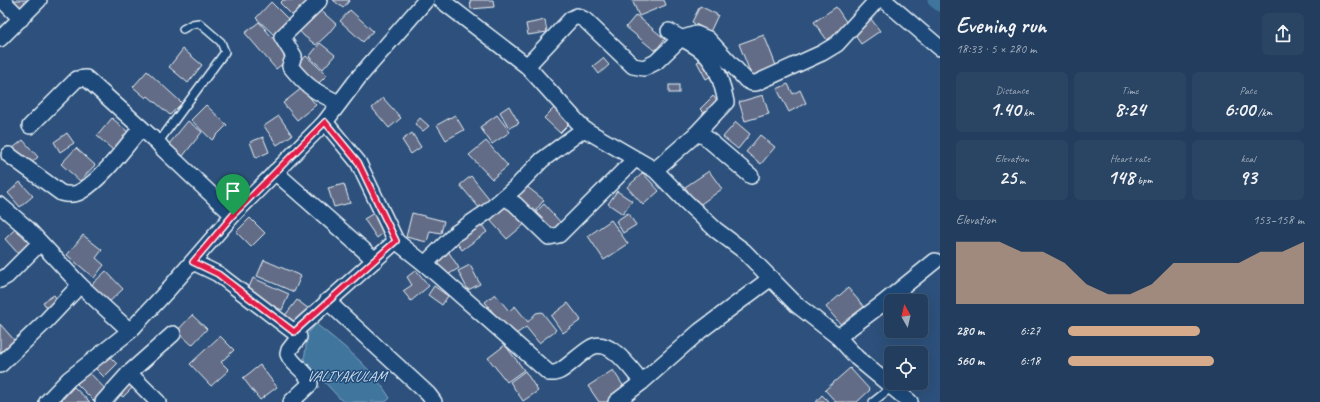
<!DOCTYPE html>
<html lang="en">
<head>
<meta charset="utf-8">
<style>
	body { margin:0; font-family:Caveat,sans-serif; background:#2a4463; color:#f1f3f6; height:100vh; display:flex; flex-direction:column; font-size:15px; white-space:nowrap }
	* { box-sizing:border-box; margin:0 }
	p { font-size:13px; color:#a2aebc }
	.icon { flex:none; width:22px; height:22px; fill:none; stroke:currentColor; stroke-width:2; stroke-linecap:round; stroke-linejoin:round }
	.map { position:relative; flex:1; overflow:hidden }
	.panel { display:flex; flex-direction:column; background:#223d5d; width:380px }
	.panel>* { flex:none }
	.needle { width:26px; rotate:352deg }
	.tools { position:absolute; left:884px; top:294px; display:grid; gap:8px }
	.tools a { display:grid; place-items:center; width:44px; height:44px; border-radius:6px; background:#223d5d; box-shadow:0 4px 16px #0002,0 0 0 1px #3f5672; font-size:20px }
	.pin { position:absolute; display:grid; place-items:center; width:34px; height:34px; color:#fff; margin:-41px -17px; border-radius:50% 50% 50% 0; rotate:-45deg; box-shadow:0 0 4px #0007 }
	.pin .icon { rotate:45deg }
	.round { display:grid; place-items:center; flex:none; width:42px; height:42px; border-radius:6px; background:#2a4463 }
	.headline { display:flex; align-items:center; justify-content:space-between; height:68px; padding:0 16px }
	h1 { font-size:22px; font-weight:700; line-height:30px }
	.figures { display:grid; grid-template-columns:repeat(3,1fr); gap:6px; height:68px; padding:4px 16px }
	.figures div { display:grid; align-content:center; border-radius:6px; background:#2a4463; text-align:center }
	.figures b { font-size:20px; font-weight:700 }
	.figures small { font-size:11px; font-weight:400 }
	.figures p { font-size:11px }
	.chart { height:112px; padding:8px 16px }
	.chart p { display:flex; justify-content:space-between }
	.chart svg { width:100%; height:72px; margin-top:4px; fill:#d6ab8b; opacity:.7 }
	ul { padding:0 16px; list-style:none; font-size:13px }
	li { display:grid; grid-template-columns:64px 48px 1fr; align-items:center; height:30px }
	li i { height:10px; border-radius:5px; background:#d6ab8b }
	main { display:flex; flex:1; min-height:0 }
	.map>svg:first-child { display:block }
	.water { fill:#41769e; stroke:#84a7c2 }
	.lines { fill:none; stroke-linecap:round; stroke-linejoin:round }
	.canal { stroke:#41769e; stroke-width:15 }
	.building { fill:#646c86; stroke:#e8f1f8 }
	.lane-casing { stroke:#e8f1f8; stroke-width:10 }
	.street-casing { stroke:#e8f1f8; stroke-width:18 }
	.lane { stroke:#1f4a7a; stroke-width:7 }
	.street { stroke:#1f4a7a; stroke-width:15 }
	.route-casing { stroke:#fff; stroke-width:8 }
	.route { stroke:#e11d48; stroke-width:5 }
	.labels { text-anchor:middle; stroke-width:3; stroke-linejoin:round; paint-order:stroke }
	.water-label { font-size:15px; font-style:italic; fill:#cfdfea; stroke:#1f4a7a }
</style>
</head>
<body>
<main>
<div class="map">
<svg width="940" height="402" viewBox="0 0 940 402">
	<rect width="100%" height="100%" fill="#2d517c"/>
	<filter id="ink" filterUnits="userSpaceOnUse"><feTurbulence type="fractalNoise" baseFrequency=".025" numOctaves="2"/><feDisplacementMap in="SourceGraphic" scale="8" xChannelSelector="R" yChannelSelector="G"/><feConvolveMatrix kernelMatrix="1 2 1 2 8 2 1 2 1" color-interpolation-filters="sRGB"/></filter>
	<g filter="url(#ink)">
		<path class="water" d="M316 324C343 345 372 368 390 398L386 402H343L304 360 306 347V336Z"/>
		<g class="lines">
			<polyline class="canal" points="935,0 940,4"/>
		</g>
		<g class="building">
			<polygon points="9,0 32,0 22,11"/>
			<polygon points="283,0 313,0 295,18 280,3"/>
			<polygon points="333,0 350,0 343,8"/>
			<polygon points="470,0 493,0 494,7 471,9"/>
			<polygon points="632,0 664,0 666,5 639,16"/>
			<polygon points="271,2 289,20 274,35 256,18"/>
			<polygon points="700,6 718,15 710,32 692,22"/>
			<polygon points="317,7 336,24 328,34 316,45 304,36 297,28"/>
			<polygon points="836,7 849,26 827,40 814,22"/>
			<polygon points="350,10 373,31 363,42 340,21"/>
			<polygon points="636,15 665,39 655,51 626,27"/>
			<polygon points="871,19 880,31 861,44 852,31"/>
			<polygon points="545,20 547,32 528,35 526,24"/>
			<polygon points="259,22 290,58 276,69 245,33"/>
			<polygon points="764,35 777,68 752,77 739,44"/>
			<polygon points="320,43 335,55 323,69 309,57"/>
			<polygon points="183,49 202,65 188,83 169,67"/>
			<polygon points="306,56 327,75 314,88 294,67"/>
			<polygon points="603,58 609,65 599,74 593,66"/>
			<polygon points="706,58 715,74 706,79 697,62"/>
			<polygon points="147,71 182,103 170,115 148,96 146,98 133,87"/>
			<polygon points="788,84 793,94 800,90 806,103 789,112 777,89"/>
			<rect x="669" y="85" width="10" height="8"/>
			<polygon points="302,88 316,105 297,120 283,103"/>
			<polygon points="763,95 769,114 745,121 739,102"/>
			<polygon points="713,96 721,105 708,117 700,109"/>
			<polygon points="383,98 401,118 389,128 372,108"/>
			<polygon points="206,105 227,125 212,140 191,120"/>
			<polygon points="509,106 519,123 509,128 500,112"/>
			<polygon points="554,108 570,123 560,133 544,118"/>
			<polygon points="455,115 464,130 446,140 437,125"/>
			<polygon points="497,115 510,132 492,144 480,127"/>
			<polygon points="279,116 292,135 277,145 264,126"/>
			<polygon points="112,118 129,133 113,150 97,136"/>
			<polygon points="420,118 429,126 423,131 415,124"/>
			<polygon points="188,121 202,132 183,156 169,144"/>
			<polygon points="736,122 750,134 738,149 723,137"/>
			<polygon points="67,133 74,143 60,152 54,142"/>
			<polygon points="412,133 421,147 411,154 402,140"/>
			<polygon points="760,135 775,147 761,164 746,152"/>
			<polygon points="263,137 269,152 256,158 250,142"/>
			<polygon points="23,140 38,157 29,165 13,148"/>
			<polygon points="486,141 508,166 492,179 469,155"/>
			<polygon points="76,148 95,165 80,181 61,164"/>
			<polygon points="709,171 722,189 698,206 685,187"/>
			<polygon points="643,173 659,191 643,205 627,187"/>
			<polygon points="471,176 492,202 481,210 460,185"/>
			<polygon points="20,182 33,196 20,207 8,193"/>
			<polygon points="344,184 350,203 334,207 328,188"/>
			<polygon points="525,185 544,200 532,215 513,199"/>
			<polygon points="617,191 632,201 623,214 608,204"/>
			<polygon points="509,203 526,223 507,239 490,220"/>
			<polygon points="544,204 562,224 552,233 534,214"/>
			<polygon points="374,213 386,231 377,238 364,219"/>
			<polygon points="412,213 444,221 441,233 430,231 427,242 406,237"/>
			<polygon points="628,213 636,225 623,233 616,221"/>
			<polygon points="250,218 265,233 251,247 236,232"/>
			<polygon points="611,220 628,244 604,260 588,236"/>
			<polygon points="479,221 487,232 462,250 454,239"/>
			<polygon points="22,226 36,242 22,258 5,239 13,231"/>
			<polygon points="83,235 102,250 96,258 104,265 94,278 67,255"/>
			<polygon points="448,251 459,268 446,276 435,259"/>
			<polygon points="264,260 301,276 294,292 257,276"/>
			<polygon points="470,265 480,284 468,290 458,271"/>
			<polygon points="416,270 429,286 411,301 403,291 412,285 407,277"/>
			<polygon points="106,271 123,289 106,305 89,287"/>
			<polygon points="253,278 289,294 282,310 246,294"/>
			<polygon points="434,286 448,296 442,305 428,295"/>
			<polygon points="848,288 865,308 842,326 826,307"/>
			<polygon points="495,294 509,311 515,306 528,322 536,313 542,312 556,330 539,343 526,327 512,337 485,302"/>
			<polygon points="54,295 60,303 49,311 43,302"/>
			<polygon points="297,300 309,309 295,327 283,318"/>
			<polygon points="568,303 581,320 563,333 551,316"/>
			<polygon points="192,315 207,329 192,345 177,331"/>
			<polygon points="0,324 16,342 0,352 6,357 0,363"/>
			<polygon points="220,336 234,350 221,362 229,370 211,386 190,364"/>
			<polygon points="505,345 524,370 507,382 488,358"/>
			<polygon points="106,353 117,364 104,377 93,366"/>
			<polygon points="260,365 277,387 260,400 243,378"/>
			<polygon points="850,368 870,390 857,402 836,402 825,390"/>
			<polygon points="613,370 626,390 608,402 599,402 588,386"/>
			<polygon points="525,371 538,391 523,401 510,382"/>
			<polygon points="89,372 109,393 99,402 95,402 77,384"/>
			<polygon points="127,381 133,387 123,397 117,392"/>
			<polygon points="74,387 90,402 60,402"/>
			<polygon points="822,395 829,402 816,402"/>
		</g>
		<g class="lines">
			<g class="lane-casing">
				<g id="lane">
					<polyline points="158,143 225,52 221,42 199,23 192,24 183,29"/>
					<polyline points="873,402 892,387"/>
				</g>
			</g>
			<g class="street-casing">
				<g id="street">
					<polyline points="2,0 21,19"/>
					<polyline points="441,0 527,66"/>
					<polyline points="884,0 940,48"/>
					<path d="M319 1 282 37 294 56 290 66C306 86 315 92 339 103"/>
					<path d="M669 31C679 38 693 43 702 51 717 64 722 83 726 102L696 134"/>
					<polyline points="0,39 39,0"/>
					<polyline points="325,122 358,162 396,241"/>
					<polyline points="30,126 77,79 86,78 158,143 163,149 233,215"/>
					<polyline points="584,129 527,66 571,19 577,16 585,20 633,66 644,68 656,62 680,39 696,34 708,39 746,80 752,83 756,83 822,53 837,44 877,0"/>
					<path d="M9 155 61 193C68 195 74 195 80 192 102 179 124 149 141 128"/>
					<polyline points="655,170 696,134 704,136 751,176"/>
					<polyline points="275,172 375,260"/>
					<polyline points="504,197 515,204 549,237 559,235 635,159"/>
					<polyline points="0,205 28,229 80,285 130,331"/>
					<polyline points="193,262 218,274 294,332 396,241 425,264 456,233 487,212 516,187 542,160 584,129 655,170 685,201 716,230 744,251 797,305 838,337 857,358 910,402"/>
					<path d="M425 264 549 373H555L560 371C571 364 579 355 590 348 609 336 631 369 642 382"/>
					<polyline points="0,280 7,276 40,243"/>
					<polyline points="327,301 428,394 434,402"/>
					<polyline points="838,337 882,304 935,261"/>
					<polyline points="0,365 45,322 80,285"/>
					<polyline points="129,373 158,402"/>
					<polyline points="47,402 69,379 130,331 167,291 233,215 325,122 359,77 426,0"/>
					<polyline points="103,402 129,373 173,334"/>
					<path d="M291 402 310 384C308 370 293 367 288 354L289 350 299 337 294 332"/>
					<polyline points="616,402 642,382 700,331 771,278"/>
				</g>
			</g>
			<use href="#lane" class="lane"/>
			<use href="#street" class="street"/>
		</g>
	</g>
	<g class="lines" filter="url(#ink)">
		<g class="route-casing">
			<polygon id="route" points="325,122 358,162 396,241 294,332 218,274 193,262 233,215"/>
		</g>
		<use href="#route" class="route"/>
	</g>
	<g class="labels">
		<g class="water-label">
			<text x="346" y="381">VALIYAKULAM</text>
		</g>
	</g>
</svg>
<div class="tools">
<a><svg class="needle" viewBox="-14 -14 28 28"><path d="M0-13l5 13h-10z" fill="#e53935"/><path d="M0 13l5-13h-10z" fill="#a2aebc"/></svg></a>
<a><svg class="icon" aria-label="locate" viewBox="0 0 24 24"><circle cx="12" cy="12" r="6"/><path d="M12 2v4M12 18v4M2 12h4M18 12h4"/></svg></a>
</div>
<div class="pin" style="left:233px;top:215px;background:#1e9e55"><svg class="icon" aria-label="arrive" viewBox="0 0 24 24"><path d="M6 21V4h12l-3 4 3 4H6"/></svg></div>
</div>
<section class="panel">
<div class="headline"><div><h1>Evening run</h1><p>18:33 · 5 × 280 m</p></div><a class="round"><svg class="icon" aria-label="share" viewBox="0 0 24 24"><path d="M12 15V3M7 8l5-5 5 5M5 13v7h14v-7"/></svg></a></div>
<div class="figures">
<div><p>Distance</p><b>1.40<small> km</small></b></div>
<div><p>Time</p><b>8:24</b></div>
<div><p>Pace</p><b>6:00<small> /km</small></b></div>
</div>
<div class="figures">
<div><p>Elevation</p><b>25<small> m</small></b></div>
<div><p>Heart rate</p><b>148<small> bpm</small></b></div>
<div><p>kcal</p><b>93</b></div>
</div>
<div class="chart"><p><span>Elevation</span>153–158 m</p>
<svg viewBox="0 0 160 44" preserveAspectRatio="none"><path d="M0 44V6L10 6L20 6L30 12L40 12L50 19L60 32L70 38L80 38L90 32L100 19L110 19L120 19L130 19L140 12L150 12L160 6V44z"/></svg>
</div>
<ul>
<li><b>280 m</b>6:27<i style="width:56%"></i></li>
<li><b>560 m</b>6:18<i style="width:62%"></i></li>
</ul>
</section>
</main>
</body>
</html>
